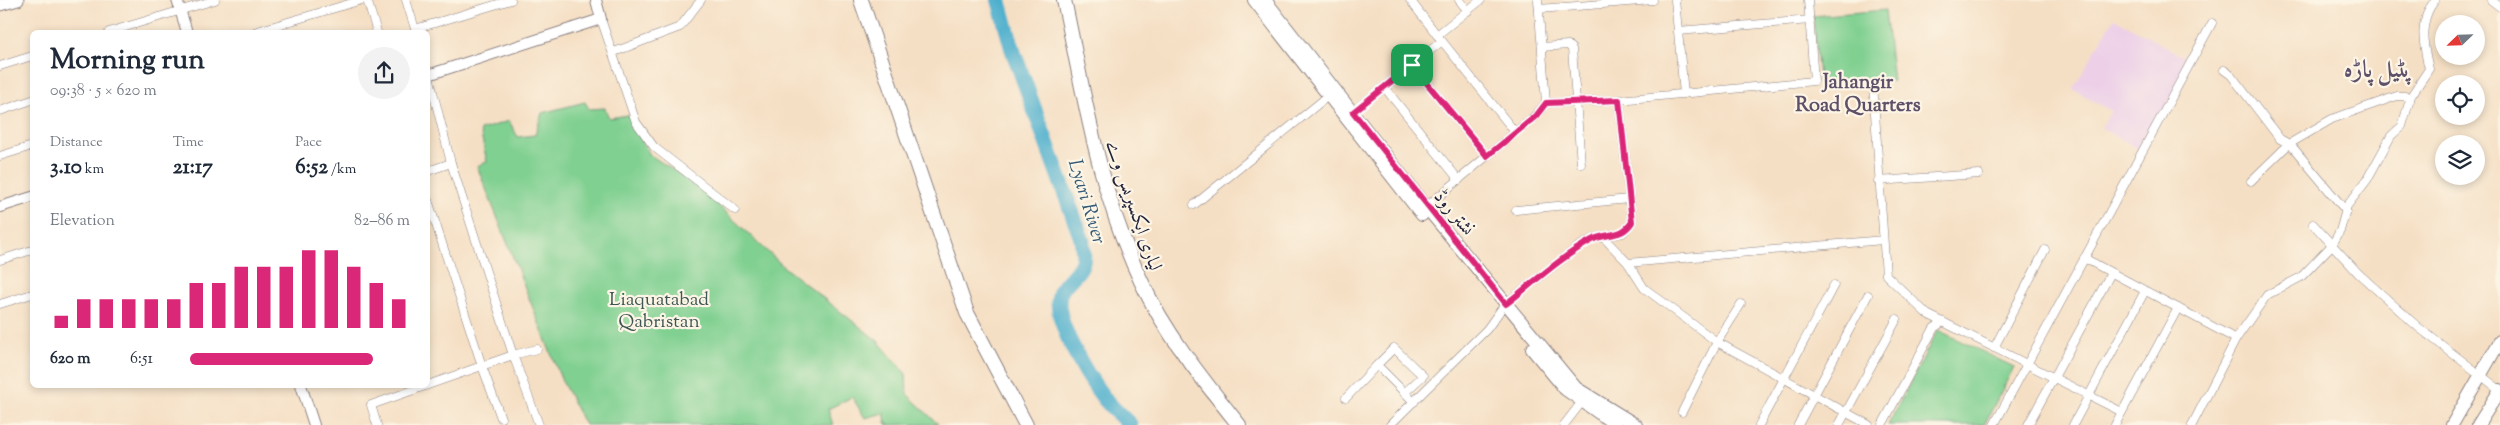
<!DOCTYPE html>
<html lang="en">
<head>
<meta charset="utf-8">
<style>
	body { margin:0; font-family:"Sorts Mill Goudy",Amiri,serif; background:#f2f2f3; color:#1f2937; height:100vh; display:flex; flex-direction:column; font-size:19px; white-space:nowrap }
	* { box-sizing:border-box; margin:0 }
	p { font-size:16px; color:#747a83 }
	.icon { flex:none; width:28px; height:28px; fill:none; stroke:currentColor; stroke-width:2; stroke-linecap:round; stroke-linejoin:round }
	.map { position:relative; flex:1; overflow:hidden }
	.sheet { position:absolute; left:30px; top:30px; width:400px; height:358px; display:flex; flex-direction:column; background:#fff; border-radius:8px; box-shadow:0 2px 8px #0003 }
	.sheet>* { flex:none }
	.needle { width:32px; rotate:247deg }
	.controls { position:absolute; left:2435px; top:15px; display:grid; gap:10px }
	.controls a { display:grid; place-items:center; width:50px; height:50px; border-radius:50%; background:#fff; box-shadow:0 2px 8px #0003; font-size:25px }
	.pin { position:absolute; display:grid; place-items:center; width:42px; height:42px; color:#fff; margin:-21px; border-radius:10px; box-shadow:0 2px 8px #0006 }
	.round { display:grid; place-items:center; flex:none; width:52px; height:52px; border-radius:26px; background:#f2f2f3 }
	.headline { display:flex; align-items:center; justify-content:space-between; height:85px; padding:0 20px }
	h1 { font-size:28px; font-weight:700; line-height:38px }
	.figures { display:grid; grid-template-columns:repeat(3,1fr); gap:8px; height:85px; padding:5px 20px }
	.figures div { display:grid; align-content:center }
	.figures b { font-size:21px; font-weight:700 }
	.figures small { font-size:14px; font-weight:400 }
	.figures p { font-size:14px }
	.chart { height:140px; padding:10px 20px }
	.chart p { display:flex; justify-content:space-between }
	.chart svg { width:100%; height:90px; margin-top:5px; stroke:#db2777; stroke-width:6 }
	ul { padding:0 20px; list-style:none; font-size:16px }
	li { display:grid; grid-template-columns:80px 60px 1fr; align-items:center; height:38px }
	li i { height:12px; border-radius:6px; background:#db2777 }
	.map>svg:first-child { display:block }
	.built { fill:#edd0e8 }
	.green { fill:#80d091; stroke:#517966 }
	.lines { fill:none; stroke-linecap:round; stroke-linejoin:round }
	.river { stroke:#4eafcd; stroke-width:16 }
	.minor-casing { stroke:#8c8080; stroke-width:9 }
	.tertiary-casing { stroke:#8c8080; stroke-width:12 }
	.secondary-casing { stroke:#8c8080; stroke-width:13 }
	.primary-casing { stroke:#8c8080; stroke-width:14 }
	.motorway-casing { stroke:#8c8080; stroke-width:16 }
	.minor { stroke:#fff; stroke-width:8 }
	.tertiary { stroke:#fff; stroke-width:10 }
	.secondary { stroke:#fff; stroke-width:11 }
	.primary { stroke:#fff; stroke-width:12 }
	.motorway { stroke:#fff; stroke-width:14 }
	.route-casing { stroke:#fff; stroke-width:10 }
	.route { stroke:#db2777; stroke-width:6 }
	.labels { text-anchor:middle; stroke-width:4.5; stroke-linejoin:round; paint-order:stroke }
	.street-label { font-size:19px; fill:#22223b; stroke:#fcf5e5 }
	.park-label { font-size:19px; fill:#3e5655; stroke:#fcf5e5 }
	.neighbourhood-label { font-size:20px; font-weight:bold; fill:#5f506a; stroke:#fcf5e5 }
	.water-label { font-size:20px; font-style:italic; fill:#345a75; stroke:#fcf5e5 }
	.district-label { font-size:24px; font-weight:bold; fill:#5f506a; stroke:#fcf5e5 }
</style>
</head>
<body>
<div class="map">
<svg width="2500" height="425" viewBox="0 0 2500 425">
	<rect width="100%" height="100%" fill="#fcf5e5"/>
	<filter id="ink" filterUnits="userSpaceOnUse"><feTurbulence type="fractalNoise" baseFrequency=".02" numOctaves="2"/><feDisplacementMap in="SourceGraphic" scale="10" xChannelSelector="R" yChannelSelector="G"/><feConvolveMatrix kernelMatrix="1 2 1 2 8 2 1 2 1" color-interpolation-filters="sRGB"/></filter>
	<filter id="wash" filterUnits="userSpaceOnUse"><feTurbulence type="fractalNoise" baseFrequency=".0096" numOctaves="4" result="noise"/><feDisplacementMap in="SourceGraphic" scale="20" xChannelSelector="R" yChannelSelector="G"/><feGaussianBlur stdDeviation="1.12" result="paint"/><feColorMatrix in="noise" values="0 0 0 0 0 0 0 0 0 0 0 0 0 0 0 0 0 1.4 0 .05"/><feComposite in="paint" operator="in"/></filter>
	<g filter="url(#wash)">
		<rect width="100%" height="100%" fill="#f5dfc4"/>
		<polygon class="built" points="2114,18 2191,61 2142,151 2101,128 2111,111 2073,89"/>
		<g class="green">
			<polygon points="1885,10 1893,81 1820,89 1813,16"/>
			<polygon points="585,102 589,109 605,108 609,118 628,115 650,155 698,186 785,268 878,341 906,374 907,394 938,424 887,425 884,413 865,418 852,397 828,409 833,425 585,425 561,379 477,166 487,162 480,130 509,121 518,137 535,135 542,113"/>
			<polygon points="1938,330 2014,367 1984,425 1888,425"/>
		</g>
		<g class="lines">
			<path class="river" d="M999 0 1012 48 1082 240C1082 246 1084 253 1083 259 1081 273 1066 280 1060 293 1051 318 1088 377 1103 397 1111 407 1121 416 1130 425"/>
		</g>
	</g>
	<g filter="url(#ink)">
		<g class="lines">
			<g class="minor-casing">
				<g id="minor">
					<polyline points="367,0 377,32"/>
					<polyline points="406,0 416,32"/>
					<polyline points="1410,0 1437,35"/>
					<polyline points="1459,0 1468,11"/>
					<polyline points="1675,0 1684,94"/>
					<polyline points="2491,0 2500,7"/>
					<polyline points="1539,9 1653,0"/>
					<polyline points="601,19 636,122 654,147 735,210"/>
					<polyline points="415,29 511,0"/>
					<polyline points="1678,31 1810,20"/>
					<polyline points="109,32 215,0"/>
					<polyline points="254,32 362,0"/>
					<polyline points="1442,41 1515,132"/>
					<polyline points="1542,47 1568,45 1572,49 1581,164"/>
					<polyline points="614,52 680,27 701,0"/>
					<polyline points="1412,65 1487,156"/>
					<polyline points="0,66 32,56"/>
					<polyline points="2224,70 2231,75 2280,139 2291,145 2346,211"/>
					<polyline points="428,72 451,163 513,355 539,425"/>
					<polyline points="1873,84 1886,275 1927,314 2122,412"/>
					<polyline points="1384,87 1459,180"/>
					<polyline points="1546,103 1619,100 1814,81 1808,0"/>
					<polyline points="0,111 32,100"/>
					<polyline points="1353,112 1442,41 1437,35 1481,0"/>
					<polyline points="0,156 32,146"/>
					<polyline points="428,171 451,163"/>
					<polyline points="1878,181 1979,174"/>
					<polyline points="2251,181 2289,144 2332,119 2397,96 2405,96 2410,100"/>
					<polyline points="428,200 482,366 501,418"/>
					<polyline points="1194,205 1328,96"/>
					<polyline points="1426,207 1536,115 1546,103 1538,0"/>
					<polyline points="1516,210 1629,199"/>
					<polyline points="2313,224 2359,274 2418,327 2500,390"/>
					<polyline points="1603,237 1628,263 1644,288 1717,342 1869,425"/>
					<polyline points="2084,258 2236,339"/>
					<polyline points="0,260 32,250"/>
					<polyline points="1628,263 1883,240"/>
					<polyline points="0,304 32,294"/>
					<polyline points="1994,348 2045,250"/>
					<polyline points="1404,393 1423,376 1394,348 1377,365 1414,402"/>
					<polyline points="1346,398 1377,365"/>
					<polyline points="1682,412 1717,342 1741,304"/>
					<polyline points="377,425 371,405 513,355 537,349"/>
					<polyline points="1390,425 1487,329 1505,304 1578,247 1595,238 1623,233 1632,222 1619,100"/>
					<polyline points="1564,425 1581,403"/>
					<polyline points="1759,425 1834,285"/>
					<polyline points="1798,425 1868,295"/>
					<polyline points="1839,425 1897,319"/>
					<polyline points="1882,425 1934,328 1943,322"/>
					<polyline points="1994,425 2212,23"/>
					<polyline points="2028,425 2111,273"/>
					<polyline points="2073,425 2145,291"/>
					<polyline points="2115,425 2178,308"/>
					<path d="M2192 425 2236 339 2267 295 2301 277 2332 245 2340 231 2347 206 2367 180 2391 136 2402 126 2411 96 2429 69C2423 44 2418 22 2435 0"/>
				</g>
			</g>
			<g class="tertiary-casing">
				<g id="tertiary">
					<polyline points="177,0 187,32"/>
					<polyline points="428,75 601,19 596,0"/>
					<polyline points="0,207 32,197"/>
					<polyline points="301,385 314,425"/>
				</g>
			</g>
			<g class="secondary-casing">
				<polyline id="secondary" points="0,5 18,0"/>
			</g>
			<g class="primary-casing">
				<g id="primary">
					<polyline points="1254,0 1422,215"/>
					<polyline points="1265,0 1426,207 1576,388 1636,425"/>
					<polyline points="1532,349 1565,389 1616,425"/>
					<polyline points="2452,425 2500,341"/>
					<polyline points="2478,425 2500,390"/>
				</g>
			</g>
			<g class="motorway-casing">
				<g id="motorway">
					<polyline points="861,0 967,313 1026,425"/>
					<path d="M1064 0C1085 98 1098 189 1141 281 1165 333 1203 380 1239 425"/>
				</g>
			</g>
			<use href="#minor" class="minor"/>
			<use href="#tertiary" class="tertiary"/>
			<use href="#secondary" class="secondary"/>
			<use href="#primary" class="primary"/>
			<use href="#motorway" class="motorway"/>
		</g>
	</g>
	<g class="lines" filter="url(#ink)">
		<g class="route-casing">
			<path id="route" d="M1412 65 1487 156 1536 116 1546 103 1619 100 1632 222C1621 239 1607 232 1592 240 1561 257 1533 283 1506 304L1353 112Z"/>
		</g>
		<use href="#route" class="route"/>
	</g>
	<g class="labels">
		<g class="street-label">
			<text transform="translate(1135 205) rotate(71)" y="7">لیاری ایکسپریس وے</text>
			<text transform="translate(1455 212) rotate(51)" y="7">نشتر روڈ</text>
		</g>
		<g class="park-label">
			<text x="659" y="305">Liaquatabad<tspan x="659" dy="22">Qabristan</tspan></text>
		</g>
		<g class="neighbourhood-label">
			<text x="1858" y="88">Jahangir<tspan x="1858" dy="23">Road Quarters</tspan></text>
		</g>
		<g class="water-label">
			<text transform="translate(1088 201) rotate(73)" y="7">Lyari River</text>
		</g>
		<g class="district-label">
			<text x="2378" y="77">پٹیل پاڑہ</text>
		</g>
	</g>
</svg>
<div class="controls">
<a><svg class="needle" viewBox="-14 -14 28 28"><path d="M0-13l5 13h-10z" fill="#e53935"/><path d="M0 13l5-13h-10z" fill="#747a83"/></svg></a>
<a><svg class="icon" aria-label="locate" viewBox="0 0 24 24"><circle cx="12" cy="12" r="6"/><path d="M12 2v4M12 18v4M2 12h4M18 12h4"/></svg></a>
<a><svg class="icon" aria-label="layers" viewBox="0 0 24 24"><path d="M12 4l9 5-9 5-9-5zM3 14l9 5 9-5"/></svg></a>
</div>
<div class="pin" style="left:1412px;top:65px;background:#1e9e55"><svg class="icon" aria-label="arrive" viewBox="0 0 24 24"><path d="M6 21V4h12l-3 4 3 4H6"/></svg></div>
<section class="sheet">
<div class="headline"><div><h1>Morning run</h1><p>09:38 · 5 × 620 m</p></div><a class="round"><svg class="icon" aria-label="share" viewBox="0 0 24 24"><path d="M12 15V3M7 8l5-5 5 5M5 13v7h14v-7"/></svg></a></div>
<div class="figures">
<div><p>Distance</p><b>3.10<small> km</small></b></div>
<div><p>Time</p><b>21:17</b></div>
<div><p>Pace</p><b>6:52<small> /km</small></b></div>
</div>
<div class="chart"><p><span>Elevation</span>82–86 m</p>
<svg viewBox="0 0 160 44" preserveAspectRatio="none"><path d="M5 44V38M15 44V30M25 44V30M35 44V30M45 44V30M55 44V30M65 44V22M75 44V22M85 44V14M95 44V14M105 44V14M115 44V6M125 44V6M135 44V14M145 44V22M155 44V30"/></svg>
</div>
<ul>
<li><b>620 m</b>6:51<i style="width:83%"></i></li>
</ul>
</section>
</div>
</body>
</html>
